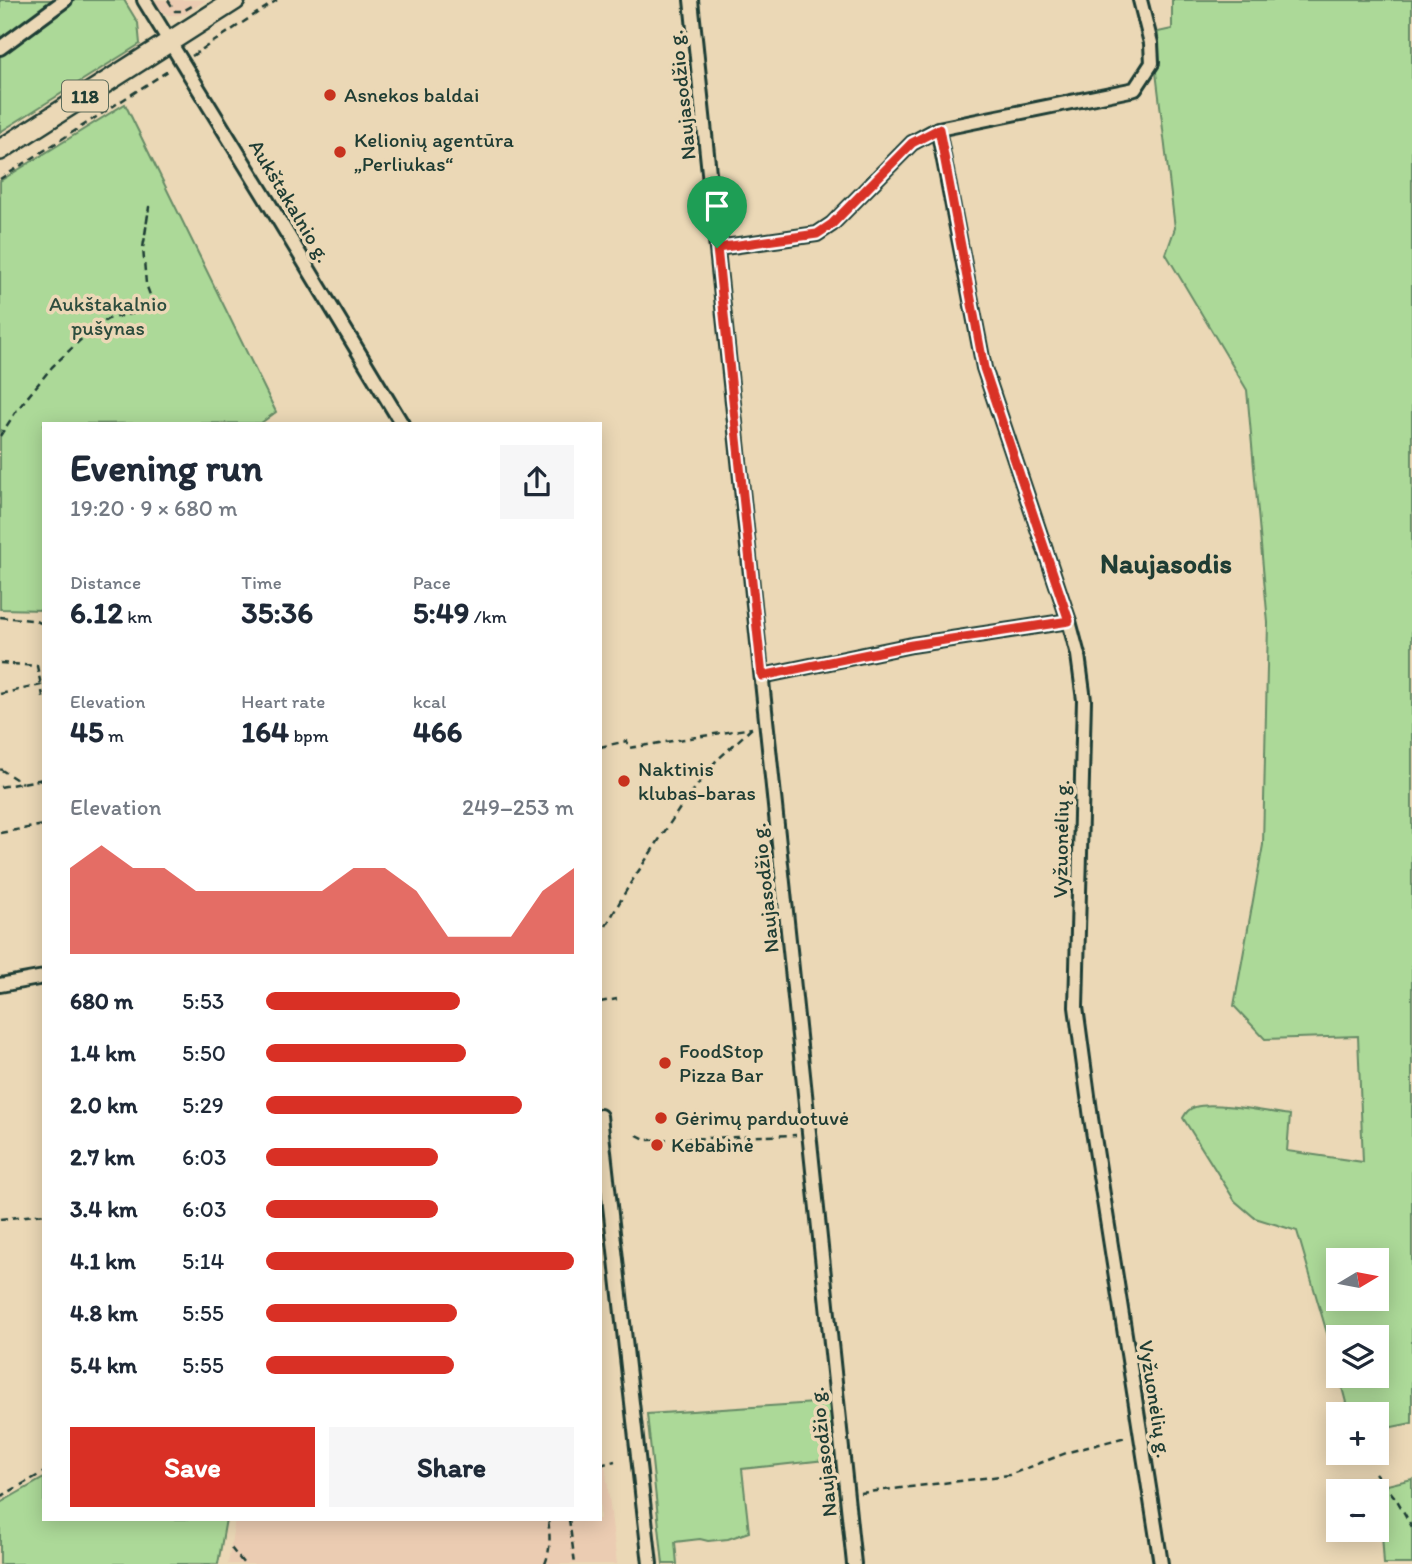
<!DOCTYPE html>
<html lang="en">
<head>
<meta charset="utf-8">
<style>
	body { margin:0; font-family:Itim,sans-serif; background:#f6f6f7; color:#1f2937; height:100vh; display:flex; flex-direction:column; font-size:26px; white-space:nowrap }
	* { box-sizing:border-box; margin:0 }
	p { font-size:23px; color:#747a83 }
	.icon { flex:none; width:38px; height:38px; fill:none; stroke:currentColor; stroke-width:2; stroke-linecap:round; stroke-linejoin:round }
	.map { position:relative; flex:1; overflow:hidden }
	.side { position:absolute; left:42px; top:422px; width:560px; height:1099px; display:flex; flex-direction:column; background:#fff; border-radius:0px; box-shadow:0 4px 18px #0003 }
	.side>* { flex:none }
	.needle { width:46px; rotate:80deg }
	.controls { position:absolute; left:1326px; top:1248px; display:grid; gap:14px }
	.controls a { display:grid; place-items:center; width:63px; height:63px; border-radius:0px; background:#fff; box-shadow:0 4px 18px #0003; font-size:35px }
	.pin { position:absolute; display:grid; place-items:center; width:60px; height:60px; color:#fff; margin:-72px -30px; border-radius:50% 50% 50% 0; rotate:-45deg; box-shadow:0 0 7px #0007 }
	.pin .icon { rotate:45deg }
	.round { display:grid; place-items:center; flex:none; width:74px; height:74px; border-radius:0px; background:#f6f6f7 }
	.head { display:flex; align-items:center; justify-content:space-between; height:119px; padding:0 28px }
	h1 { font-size:38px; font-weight:700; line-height:52px }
	.metrics { display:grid; grid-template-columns:repeat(3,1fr); gap:10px; height:119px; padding:7px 28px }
	.metrics div { display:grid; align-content:center }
	.metrics b { font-size:30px; font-weight:700 }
	.metrics small { font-size:19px; font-weight:400 }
	.metrics p { font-size:19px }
	.chart { height:196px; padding:14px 28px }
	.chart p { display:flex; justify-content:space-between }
	.chart svg { width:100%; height:126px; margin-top:7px; fill:#d93025; opacity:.7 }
	.primary-button { display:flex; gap:14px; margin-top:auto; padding:14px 28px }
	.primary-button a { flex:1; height:80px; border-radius:0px; background:#d93025; color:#fff; font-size:28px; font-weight:700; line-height:80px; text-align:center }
	.primary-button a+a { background:#f6f6f7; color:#1f2937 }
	ul { padding:0 28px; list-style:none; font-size:23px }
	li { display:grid; grid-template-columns:112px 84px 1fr; align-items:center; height:52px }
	li i { height:18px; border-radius:9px; background:#d93025 }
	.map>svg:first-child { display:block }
	.built { fill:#ebccb2 }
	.green { fill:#acd998; stroke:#668b66; stroke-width:2; fill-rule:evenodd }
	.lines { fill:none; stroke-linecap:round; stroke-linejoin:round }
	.street-casing { stroke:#1f3d34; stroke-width:18 }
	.primary-casing { stroke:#1f3d34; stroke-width:24 }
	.path { stroke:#1f3d34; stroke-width:2.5; stroke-dasharray:7 5; stroke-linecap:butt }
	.street { stroke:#ebd8b6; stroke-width:12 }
	.primary { stroke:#ebd8b6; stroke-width:19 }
	.route-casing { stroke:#fff; stroke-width:14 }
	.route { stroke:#d93025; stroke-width:9 }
	.poi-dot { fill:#c8321e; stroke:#ebd8b6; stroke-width:2.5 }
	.labels { text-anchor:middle; stroke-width:7; stroke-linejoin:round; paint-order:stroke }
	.shield { fill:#ebd8b6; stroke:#5c6c5b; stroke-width:2 }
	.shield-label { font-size:19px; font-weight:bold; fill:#1f3d34 }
	.poi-label { font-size:21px; fill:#1f3d34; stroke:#ebd8b6; text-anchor:start }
	.street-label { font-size:21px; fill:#1f3d34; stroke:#ebd8b6 }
	.park-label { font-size:21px; fill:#2d4d3e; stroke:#ebd8b6 }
	.district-label { font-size:28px; font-weight:bold; fill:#1f3d34; stroke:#ebd8b6 }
</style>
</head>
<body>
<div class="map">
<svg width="1412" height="1564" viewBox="0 0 1412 1564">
	<rect width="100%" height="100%" fill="#ebd8b6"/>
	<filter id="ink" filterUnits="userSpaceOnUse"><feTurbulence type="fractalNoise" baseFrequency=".0143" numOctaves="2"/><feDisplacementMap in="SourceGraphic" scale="14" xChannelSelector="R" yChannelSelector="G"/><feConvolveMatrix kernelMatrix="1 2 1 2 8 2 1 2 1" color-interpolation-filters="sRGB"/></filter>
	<g filter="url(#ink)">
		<g class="built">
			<polygon points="154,0 206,0 185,14 178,15 168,15 161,12"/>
			<polygon points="600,1422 617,1564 228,1564 235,1519 600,1519"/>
		</g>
		<g class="green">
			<polygon points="0,0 124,0 138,23 140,44 0,132"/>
			<path d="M1172 0H1412V1423L1377 1430V1414H1349L1339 1376H1377V1337H1339V1374L1297 1231 1255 1218 1235 1201 1183 1118C1186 1113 1188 1109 1195 1107 1213 1101 1269 1112 1290 1115L1287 1151 1363 1162 1358 1036 1265 1039 1234 1006 1263 845 1268 623 1247 390 1166 254 1175 228 1156 72 1158 32 1172 29ZM1339 1260H1377V1298H1339Z"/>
			<polygon points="125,104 276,412 261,423 44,424 44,610 0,609 0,181"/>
			<polygon points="830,1402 834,1459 742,1469 749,1532 728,1539 708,1541 700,1539 675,1542 677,1564 663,1564 647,1414"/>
			<polygon points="44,1478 44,1519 226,1519 218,1564 0,1564 0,1503"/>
			<polygon points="1412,1479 1412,1564 1384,1564 1379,1487"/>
		</g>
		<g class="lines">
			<g class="street-casing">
				<g id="street">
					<polyline points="144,0 265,197 402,424"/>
					<polyline points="691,0 854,1564"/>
					<polyline points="0,48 65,0"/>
					<polyline points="938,129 984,368 1069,621 1078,655 1084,700 1076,1007 1091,1118 1161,1564"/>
					<polyline points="717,248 817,234 832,224 912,143 938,129 1135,89 1152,63 1151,43 1140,0"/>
					<polyline points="762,676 912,645 1069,621"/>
					<polyline points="0,985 44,977"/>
					<polyline points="600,1116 650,1564"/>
				</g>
			</g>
			<g class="primary-casing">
				<polyline id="primary" points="0,150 235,0"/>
			</g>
			<g class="path">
				<polyline points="168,0 175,11 183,11 192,6"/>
				<polyline points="192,56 277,0"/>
				<polyline points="0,179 171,69"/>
				<polyline points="0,436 17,410 52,367 93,328 108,319 144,311 150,302 150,295 146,284 143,248 149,207 144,243"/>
				<polyline points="0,617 32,620 44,624"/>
				<polyline points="0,663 37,666 41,685"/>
				<polyline points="0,694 41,685 44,702"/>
				<polyline points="600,747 627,741 629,748 752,728"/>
				<polyline points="0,769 22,783"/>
				<polyline points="0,787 44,779"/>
				<polyline points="0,833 44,825"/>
				<polyline points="606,926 630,884 680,808 715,762 752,728"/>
				<polyline points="600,1002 617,999"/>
				<polyline points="637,1135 647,1140 796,1135"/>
				<polyline points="0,1219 44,1214"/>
				<polyline points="600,1465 615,1461"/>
				<polyline points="1375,1473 1397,1500 1412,1527"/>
				<polyline points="860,1493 1009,1475 1069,1452 1126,1437"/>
				<polyline points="0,1497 44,1472"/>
				<polyline points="569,1519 575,1564"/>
				<polyline points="231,1548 244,1564"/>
				<path d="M545 1564C551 1549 550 1535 548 1519"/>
			</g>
			<use href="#street" class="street"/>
			<use href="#primary" class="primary"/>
		</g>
	</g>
	<g class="lines" filter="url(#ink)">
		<g class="route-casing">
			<polygon id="route" points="939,129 984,368 1069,621 912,645 762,676 717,248 817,234 832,224 912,143"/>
		</g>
		<use href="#route" class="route"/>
	</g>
	<g class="poi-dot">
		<circle cx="330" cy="95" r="7"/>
		<circle cx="340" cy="152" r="7"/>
		<circle cx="624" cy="781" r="7"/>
		<circle cx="665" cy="1063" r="7"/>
		<circle cx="661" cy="1118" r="7"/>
		<circle cx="657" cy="1145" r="7"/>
	</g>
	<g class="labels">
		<rect class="shield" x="62" y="80.5" width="46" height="31" rx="5"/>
		<g class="shield-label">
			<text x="85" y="103">118</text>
		</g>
		<g class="poi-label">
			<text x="344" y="102">Asnekos baldai</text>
			<text x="354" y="147">Kelionių agentūra<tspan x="354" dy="24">„Perliukas“</tspan></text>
			<text x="638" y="776">Naktinis<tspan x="638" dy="24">klubas-baras</tspan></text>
			<text x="679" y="1058">FoodStop<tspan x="679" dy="24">Pizza Bar</tspan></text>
			<text x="675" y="1125">Gėrimų parduotuvė</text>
			<text x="671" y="1152">Kebabinė</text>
		</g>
		<g class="street-label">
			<text transform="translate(682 95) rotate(-96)" y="7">Naujasodžio g.</text>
			<text transform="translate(290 201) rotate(59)" y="7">Aukštakalnio g.</text>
			<text transform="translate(1061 839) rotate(-89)" y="7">Vyžuonėlių g.</text>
			<text transform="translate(765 888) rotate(-96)" y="7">Naujasodžio g.</text>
			<text transform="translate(1155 1399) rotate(81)" y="7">Vyžuonėlių g.</text>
			<text transform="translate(823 1452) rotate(-96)" y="7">Naujasodžio g.</text>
		</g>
		<g class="park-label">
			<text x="108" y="311">Aukštakalnio<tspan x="108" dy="24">pušynas</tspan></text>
		</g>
		<g class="district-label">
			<text x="1166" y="573">Naujasodis</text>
		</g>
	</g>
</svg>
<div class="controls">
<a><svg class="needle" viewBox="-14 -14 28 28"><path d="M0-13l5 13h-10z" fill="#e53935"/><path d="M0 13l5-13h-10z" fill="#747a83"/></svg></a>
<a><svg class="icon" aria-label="layers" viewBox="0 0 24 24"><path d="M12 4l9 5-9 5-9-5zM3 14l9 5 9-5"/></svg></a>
<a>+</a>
<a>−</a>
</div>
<div class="pin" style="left:717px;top:248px;background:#1e9e55"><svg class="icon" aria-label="arrive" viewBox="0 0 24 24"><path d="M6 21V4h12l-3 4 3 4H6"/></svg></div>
<section class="side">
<div class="head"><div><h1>Evening run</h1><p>19:20 · 9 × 680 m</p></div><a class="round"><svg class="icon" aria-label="share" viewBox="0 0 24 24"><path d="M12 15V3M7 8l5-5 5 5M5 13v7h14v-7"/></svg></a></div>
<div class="metrics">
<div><p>Distance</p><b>6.12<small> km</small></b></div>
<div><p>Time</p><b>35:36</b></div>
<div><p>Pace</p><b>5:49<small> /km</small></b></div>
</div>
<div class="metrics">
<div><p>Elevation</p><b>45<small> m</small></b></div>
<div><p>Heart rate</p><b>164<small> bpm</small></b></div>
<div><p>kcal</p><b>466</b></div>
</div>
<div class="chart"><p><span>Elevation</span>249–253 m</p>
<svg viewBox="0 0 160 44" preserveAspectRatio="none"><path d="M0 44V14L10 6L20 14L30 14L40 22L50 22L60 22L70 22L80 22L90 14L100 14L110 22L120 38L130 38L140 38L150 22L160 14V44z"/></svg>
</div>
<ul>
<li><b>680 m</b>5:53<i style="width:63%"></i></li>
<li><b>1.4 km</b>5:50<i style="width:65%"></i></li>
<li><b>2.0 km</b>5:29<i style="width:83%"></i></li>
<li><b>2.7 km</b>6:03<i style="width:56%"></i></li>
<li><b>3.4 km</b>6:03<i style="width:56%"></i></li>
<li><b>4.1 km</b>5:14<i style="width:100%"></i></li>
<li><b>4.8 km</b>5:55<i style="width:62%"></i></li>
<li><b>5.4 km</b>5:55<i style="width:61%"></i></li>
</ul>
<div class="primary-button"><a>Save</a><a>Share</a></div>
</section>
</div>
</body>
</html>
